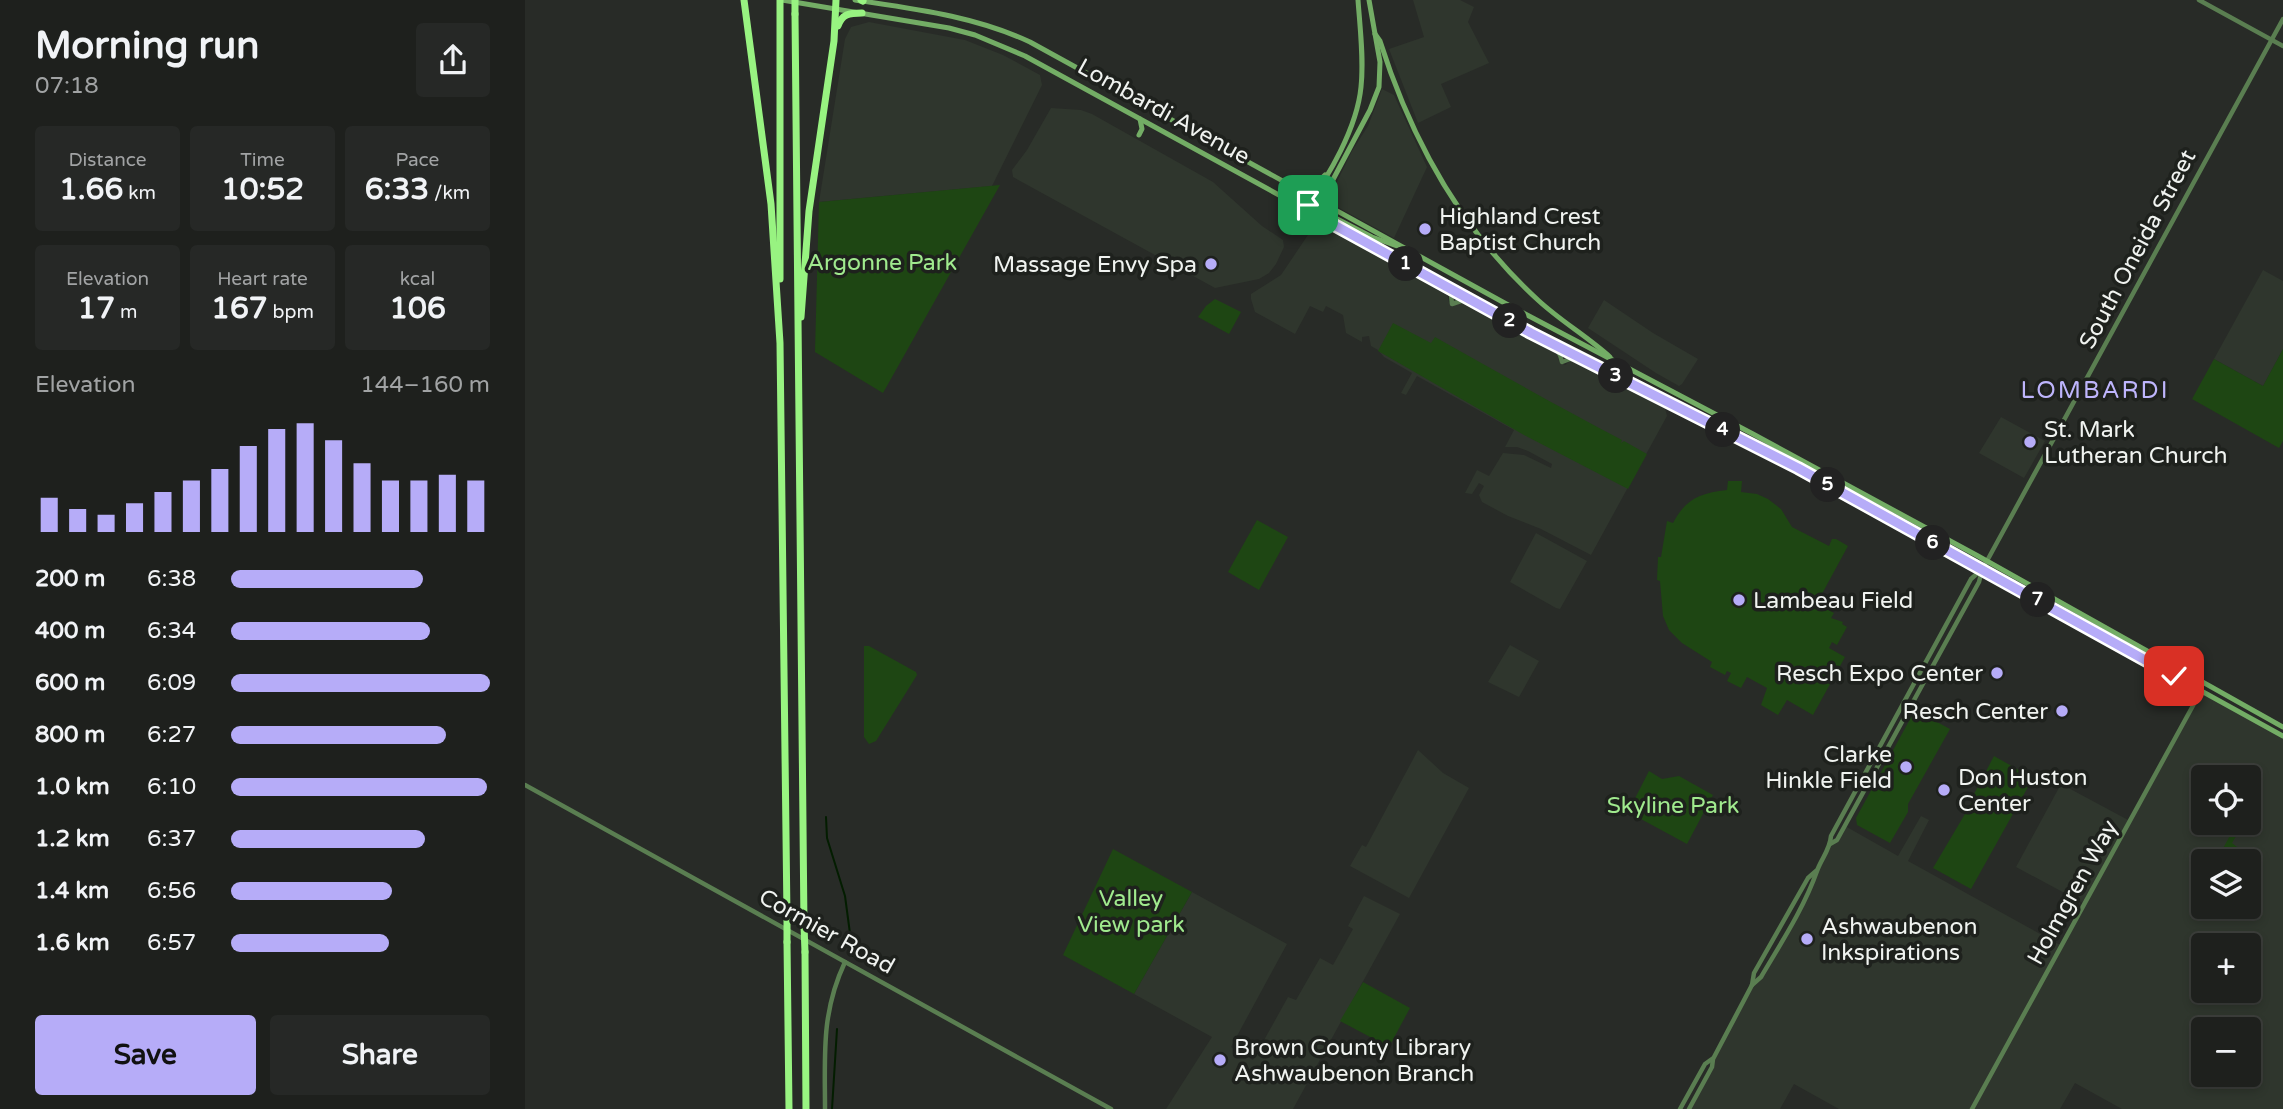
<!DOCTYPE html>
<html lang="en">
<head>
<meta charset="utf-8">
<style>
	body { margin:0; font-family:"Varela Round",sans-serif; background:#262826; color:#f1f3f6; height:100vh; display:flex; flex-direction:column; font-size:26px; white-space:nowrap }
	* { box-sizing:border-box; margin:0 }
	p { font-size:23px; color:#a1a3a4 }
	.icon { flex:none; width:38px; height:38px; fill:none; stroke:currentColor; stroke-width:2; stroke-linecap:round; stroke-linejoin:round }
	.map { position:relative; flex:1; overflow:hidden }
	.details { display:flex; flex-direction:column; background:#1e201d; width:525px }
	.details>* { flex:none }
	.tools { position:absolute; left:1666px; top:765px; display:grid; gap:14px }
	.tools a { display:grid; place-items:center; width:70px; height:70px; border-radius:7px; background:#1e201d; box-shadow:0 4px 10px #0003,0 0 0 2px #3c3e3b; font-size:35px }
	.pin { position:absolute; display:grid; place-items:center; width:60px; height:60px; color:#fff; margin:-30px; border-radius:14px; box-shadow:0 4px 10px #0006 }
	.km { position:absolute; width:35px; height:35px; margin:-18px; border-radius:50%; background:#222; color:#fff; font-size:19px; line-height:35px; text-align:center }
	.round { display:grid; place-items:center; flex:none; width:74px; height:74px; border-radius:7px; background:#262826 }
	.head { display:flex; align-items:center; justify-content:space-between; height:119px; padding:0 35px }
	h1 { font-size:38px; font-weight:800; line-height:52px }
	.figures { display:grid; grid-template-columns:repeat(3,1fr); gap:10px; height:119px; padding:7px 35px }
	.figures div { display:grid; align-content:center; border-radius:7px; background:#262826; text-align:center }
	.figures b { font-size:30px; font-weight:800 }
	.figures small { font-size:19px; font-weight:400 }
	.figures p { font-size:19px }
	.chart { height:196px; padding:14px 35px }
	.chart p { display:flex; justify-content:space-between }
	.chart svg { width:100%; height:126px; margin-top:7px; stroke:#b6acf8; stroke-width:6 }
	.cta { display:flex; gap:14px; margin-top:auto; padding:14px 35px }
	.cta a { flex:1; height:80px; border-radius:7px; background:#b6acf8; color:#111; font-size:28px; font-weight:800; line-height:80px; text-align:center }
	.cta a+a { background:#262826; color:#f1f3f6 }
	ul { padding:0 35px; list-style:none; font-size:23px }
	li { display:grid; grid-template-columns:112px 84px 1fr; align-items:center; height:52px }
	li i { height:18px; border-radius:9px; background:#b6acf8 }
	main { display:flex; flex:1; min-height:0 }
	.map>svg:first-child { display:block }
	.built { fill:#2f362d; fill-rule:evenodd }
	.green { fill:#1e4613 }
	.lines { fill:none; stroke-linecap:round; stroke-linejoin:round }
	.stream { stroke:#031d00; stroke-width:2 }
	.tertiary { stroke:#5a7e51; stroke-width:4.5 }
	.secondary { stroke:#73ad65; stroke-width:5 }
	.motorway { stroke:#98f381; stroke-width:7 }
	.motorway-bridge { stroke:#98f381; stroke-width:7 }
	.route-casing { stroke:#fff; stroke-width:14 }
	.route { stroke:#b6acf8; stroke-width:9 }
	.poi-dot { fill:#b6acf8; stroke:#1e211d; stroke-width:2.5 }
	.labels { text-anchor:middle; stroke-width:7; stroke-linejoin:round; paint-order:stroke }
	.street-label { font-size:23px; fill:#f0f3f0; stroke:#1e211d }
	.poi-label { font-size:23px; fill:#f0f3f0; stroke:#1e211d; text-anchor:start }
	.park-label { font-size:23px; fill:#a0ea8e; stroke:#1e211d }
	.neighbourhood-label { font-size:24px; letter-spacing:2px; fill:#beb5fc; stroke:#1e211d }
</style>
</head>
<body>
<main>
<section class="details">
<div class="head"><div><h1>Morning run</h1><p>07:18</p></div><a class="round"><svg class="icon" aria-label="share" viewBox="0 0 24 24"><path d="M12 15V3M7 8l5-5 5 5M5 13v7h14v-7"/></svg></a></div>
<div class="figures">
<div><p>Distance</p><b>1.66<small> km</small></b></div>
<div><p>Time</p><b>10:52</b></div>
<div><p>Pace</p><b>6:33<small> /km</small></b></div>
</div>
<div class="figures">
<div><p>Elevation</p><b>17<small> m</small></b></div>
<div><p>Heart rate</p><b>167<small> bpm</small></b></div>
<div><p>kcal</p><b>106</b></div>
</div>
<div class="chart"><p><span>Elevation</span>144–160 m</p>
<svg viewBox="0 0 160 44" preserveAspectRatio="none"><path d="M5 44V32M15 44V36M25 44V38M35 44V34M45 44V30M55 44V26M65 44V22M75 44V14M85 44V8M95 44V6M105 44V12M115 44V20M125 44V26M135 44V26M145 44V24M155 44V26"/></svg>
</div>
<ul>
<li><b>200 m</b>6:38<i style="width:74%"></i></li>
<li><b>400 m</b>6:34<i style="width:77%"></i></li>
<li><b>600 m</b>6:09<i style="width:100%"></i></li>
<li><b>800 m</b>6:27<i style="width:83%"></i></li>
<li><b>1.0 km</b>6:10<i style="width:99%"></i></li>
<li><b>1.2 km</b>6:37<i style="width:75%"></i></li>
<li><b>1.4 km</b>6:56<i style="width:62%"></i></li>
<li><b>1.6 km</b>6:57<i style="width:61%"></i></li>
</ul>
<div class="cta"><a>Save</a><a>Share</a></div>
</section>
<div class="map">
<svg width="1758" height="1109" viewBox="0 0 1758 1109">
	<rect width="100%" height="100%" fill="#282b27"/>
	<g class="built">
		<polygon points="888,0 935,0 949,7 943,22 964,63 916,84 926,107 893,123 864,49 899,37"/>
		<polygon points="344,22 440,40 478,55 515,75 517,85 467,186 294,202 320,39 326,27"/>
		<polygon points="857,89 869,95 902,167 869,238 807,204 804,198 827,151 843,126"/>
		<polygon points="526,108 556,110 567,114 688,182 737,226 758,240 759,247 751,264 744,273 734,279 690,288 488,177 487,170 502,150"/>
		<polygon points="791,223 796,223 808,228 886,271 922,293 924,302 931,305 939,302 994,330 1029,351 1032,353 1034,361 1040,365 1045,361 1051,361 1140,408 1142,416 1066,555 1016,529 983,516 957,502 954,495 959,486 954,483 947,494 940,493 952,470 964,476 978,453 999,455 1026,468 1027,464 1003,451 992,447 980,447 989,430 892,376 881,395 876,393 887,373 859,357 853,350 846,346 844,336 837,337 837,342 821,333 818,315 801,306 798,312 785,306 770,334 730,312 726,299 726,294 756,275"/>
		<polygon points="1738,270 1758,281 1758,349 1738,386 1689,359"/>
		<polygon points="1079,300 1128,333 1173,359 1157,384 1154,386 1131,373 1063,328"/>
		<polygon points="1476,417 1520,441 1499,478 1454,453"/>
		<polygon points="1011,533 1062,561 1035,609 1031,608 985,582"/>
		<polygon points="985,645 1014,661 994,697 963,682"/>
		<path d="M1676 691 1758 736V1109H1597L1550 1083 1535 1109H1314L1269 1084 1255 1109H1164L1187 1067 1188 1059 1227 985 1236 977 1282 896 1305 844 1312 840 1320 826 1373 856 1396 816 1404 820 1383 861 1537 946 1560 904 1491 867 1536 784 1605 821ZM1678 777H1724V822H1678ZM1678 861H1724V906H1678ZM1678 945H1724V990H1678ZM1678 1029H1724V1074H1678Z"/>
		<polygon points="893,750 918,773 944,788 884,898 825,866 837,845 841,847"/>
		<polygon points="667,892 762,944 706,1047 728,1060 763,997 771,1000 795,958 808,965 828,929 823,926 839,896 875,914 768,1109 641,1109 687,1037 609,994"/>
	</g>
	<g class="green">
		<polygon points="475,185 358,393 290,352 294,202"/>
		<polygon points="690,299 716,312 704,334 673,317 681,306"/>
		<path d="M868 323 906 343 910 337C972 372 1036 408 1097 440L1096 443 1099 441 1122 454 1103 489 999 435 853 351Z"/>
		<polygon points="1758,349 1758,441 1754,448 1667,399 1689,359 1738,386"/>
		<path d="M1203 481H1217L1216 492 1232 494 1243 499 1256 509 1267 527 1304 546 1307 539H1311L1323 546 1292 603 1309 613 1306 618 1318 622 1317 624 1322 627 1312 645 1307 642 1304 648 1320 657 1288 715 1262 700 1253 715 1236 705 1242 688 1222 677 1216 688 1202 681 1206 673 1202 671 1200 675 1185 667 1187 662 1157 643 1144 630 1138 616 1135 581 1132 580 1133 557H1136L1142 521 1148 523C1160 500 1174 493 1202 490Z"/>
		<polygon points="732,520 763,537 734,590 703,572"/>
		<polygon points="339,646 344,646 391,672 392,675 351,741 344,744 339,737"/>
		<polygon points="1390,710 1425,729 1383,804 1383,812 1365,843 1332,825 1331,818"/>
		<polygon points="1469,756 1508,778 1446,889 1408,868 1450,797 1449,794"/>
		<polygon points="1124,771 1137,779 1154,776 1188,795 1162,844 1103,812"/>
		<polygon points="1712,823 1719,823 1707,843 1716,850 1717,858 1716,861 1691,861"/>
		<polygon points="588,849 667,892 609,994 538,955"/>
		<polygon points="838,982 885,1008 864,1047 815,1021"/>
	</g>
	<g class="lines">
		<g class="stream">
			<polyline points="301,817 302,838 320,896 328,956"/>
			<polyline points="307,1109 312,1029"/>
		</g>
		<g class="tertiary">
			<polyline points="1674,0 1758,46"/>
			<polyline points="919,286 926,295 927,304 936,301 947,301"/>
			<polyline points="1029,345 1035,355 1037,362 1045,359 1054,359"/>
			<polyline points="0,785 586,1109"/>
			<polyline points="1305,844 1312,840 1454,582 1457,570 1758,19"/>
			<path d="M1227 985 1236 977C1256 943 1279 908 1292 871 1296 859 1305 850 1306 836L1446 579 1456 570"/>
			<path d="M300 1109C300 1055 296 1013 320 962"/>
			<polyline points="1155,1109 1180,1064 1187,1059"/>
			<polyline points="1164,1109 1187,1067 1188,1059 1227,985 1229,973 1283,878 1291,871"/>
			<polyline points="1447,1109 1676,691"/>
		</g>
		<g class="secondary">
			<polyline points="257,0 424,28 450,35 500,56 1006,333 1267,465 1758,736"/>
			<path d="M330 0C390 9 449 16 505 42L985 306 1228 434 1453 556 1758 727"/>
			<path d="M850 34 855 41C886 139 937 231 1014 301 1037 322 1063 337 1085 357"/>
			<polyline points="614,135 617,129 615,119"/>
			<polyline points="778,192 788,187 800,175"/>
			<polyline points="789,207 847,237 872,246"/>
			<path d="M780 209C804 176 832 128 836 87 839 59 835 28 833 0"/>
			<polyline points="788,213 803,189 845,110 854,87 855,62 844,0"/>
		</g>
		<g class="motorway">
			<polyline points="219,0 246,204 255,343 262,917"/>
			<polyline points="255,0 255,279"/>
			<polyline points="336,0 338,1"/>
			<polyline points="270,14 279,926"/>
			<path d="M313 26C317 14 324 13 337 13"/>
			<polyline points="276,317 284,211 309,41 311,0"/>
			<polyline points="262,942 264,1109"/>
			<polyline points="280,952 281,1109"/>
		</g>
		<g class="motorway-bridge">
			<polyline points="270,14 270,0"/>
			<polyline points="262,917 262,942"/>
			<polyline points="279,926 280,952"/>
		</g>
	</g>
	<g class="lines">
		<g class="route-casing">
			<polyline id="route" points="783,205 780,209 1006,333 1273,468 1649,676"/>
		</g>
		<use href="#route" class="route"/>
	</g>
	<g class="poi-dot">
		<circle cx="900" cy="229" r="7"/>
		<circle cx="686" cy="264" r="7"/>
		<circle cx="1505" cy="442" r="7"/>
		<circle cx="1214" cy="600" r="7"/>
		<circle cx="1472" cy="673" r="7"/>
		<circle cx="1537" cy="711" r="7"/>
		<circle cx="1381" cy="767" r="7"/>
		<circle cx="1419" cy="790" r="7"/>
		<circle cx="1282" cy="939" r="7"/>
		<circle cx="695" cy="1060" r="7"/>
	</g>
	<g class="labels">
		<g class="street-label">
			<text transform="translate(639 111) rotate(29)" y="8">Lombardi Avenue</text>
			<text transform="translate(1612 249) rotate(-62)" y="8">South Oneida Street</text>
			<text transform="translate(1547 892) rotate(-61)" y="8">Holmgren Way</text>
			<text transform="translate(302 931) rotate(29)" y="8">Cormier Road</text>
		</g>
		<g class="poi-label">
			<text x="914" y="224">Highland Crest<tspan x="914" dy="26">Baptist Church</tspan></text>
			<text x="672" y="272" text-anchor="end">Massage Envy Spa</text>
			<text x="1519" y="437">St. Mark<tspan x="1519" dy="26">Lutheran Church</tspan></text>
			<text x="1228" y="608">Lambeau Field</text>
			<text x="1458" y="681" text-anchor="end">Resch Expo Center</text>
			<text x="1523" y="719" text-anchor="end">Resch Center</text>
			<text x="1367" y="762" text-anchor="end">Clarke<tspan x="1367" dy="26">Hinkle Field</tspan></text>
			<text x="1433" y="785">Don Huston<tspan x="1433" dy="26">Center</tspan></text>
			<text x="1296" y="934">Ashwaubenon<tspan x="1296" dy="26">Inkspirations</tspan></text>
			<text x="709" y="1055">Brown County Library<tspan x="709" dy="26">Ashwaubenon Branch</tspan></text>
		</g>
		<g class="park-label">
			<text x="357" y="270">Argonne Park</text>
			<text x="1148" y="813">Skyline Park</text>
			<text x="606" y="906">Valley<tspan x="606" dy="26">View park</tspan></text>
		</g>
		<g class="neighbourhood-label">
			<text x="1570" y="398">LOMBARDI</text>
		</g>
	</g>
</svg>
<div class="tools">
<a><svg class="icon" aria-label="locate" viewBox="0 0 24 24"><circle cx="12" cy="12" r="6"/><path d="M12 2v4M12 18v4M2 12h4M18 12h4"/></svg></a>
<a><svg class="icon" aria-label="layers" viewBox="0 0 24 24"><path d="M12 4l9 5-9 5-9-5zM3 14l9 5 9-5"/></svg></a>
<a>+</a>
<a>−</a>
</div>
<div class="pin" style="left:783px;top:205px;background:#1e9e55"><svg class="icon" aria-label="arrive" viewBox="0 0 24 24"><path d="M6 21V4h12l-3 4 3 4H6"/></svg></div>
<div class="pin" style="left:1649px;top:676px;background:#d93025"><svg class="icon" aria-label="check" viewBox="0 0 24 24"><path d="M5 12l5 5 9-10"/></svg></div>
<b class="km" style="left:881px;top:264px">1</b>
<b class="km" style="left:985px;top:321px">2</b>
<b class="km" style="left:1091px;top:376px">3</b>
<b class="km" style="left:1198px;top:430px">4</b>
<b class="km" style="left:1303px;top:485px">5</b>
<b class="km" style="left:1408px;top:543px">6</b>
<b class="km" style="left:1513px;top:600px">7</b>
</div>
</main>
</body>
</html>
